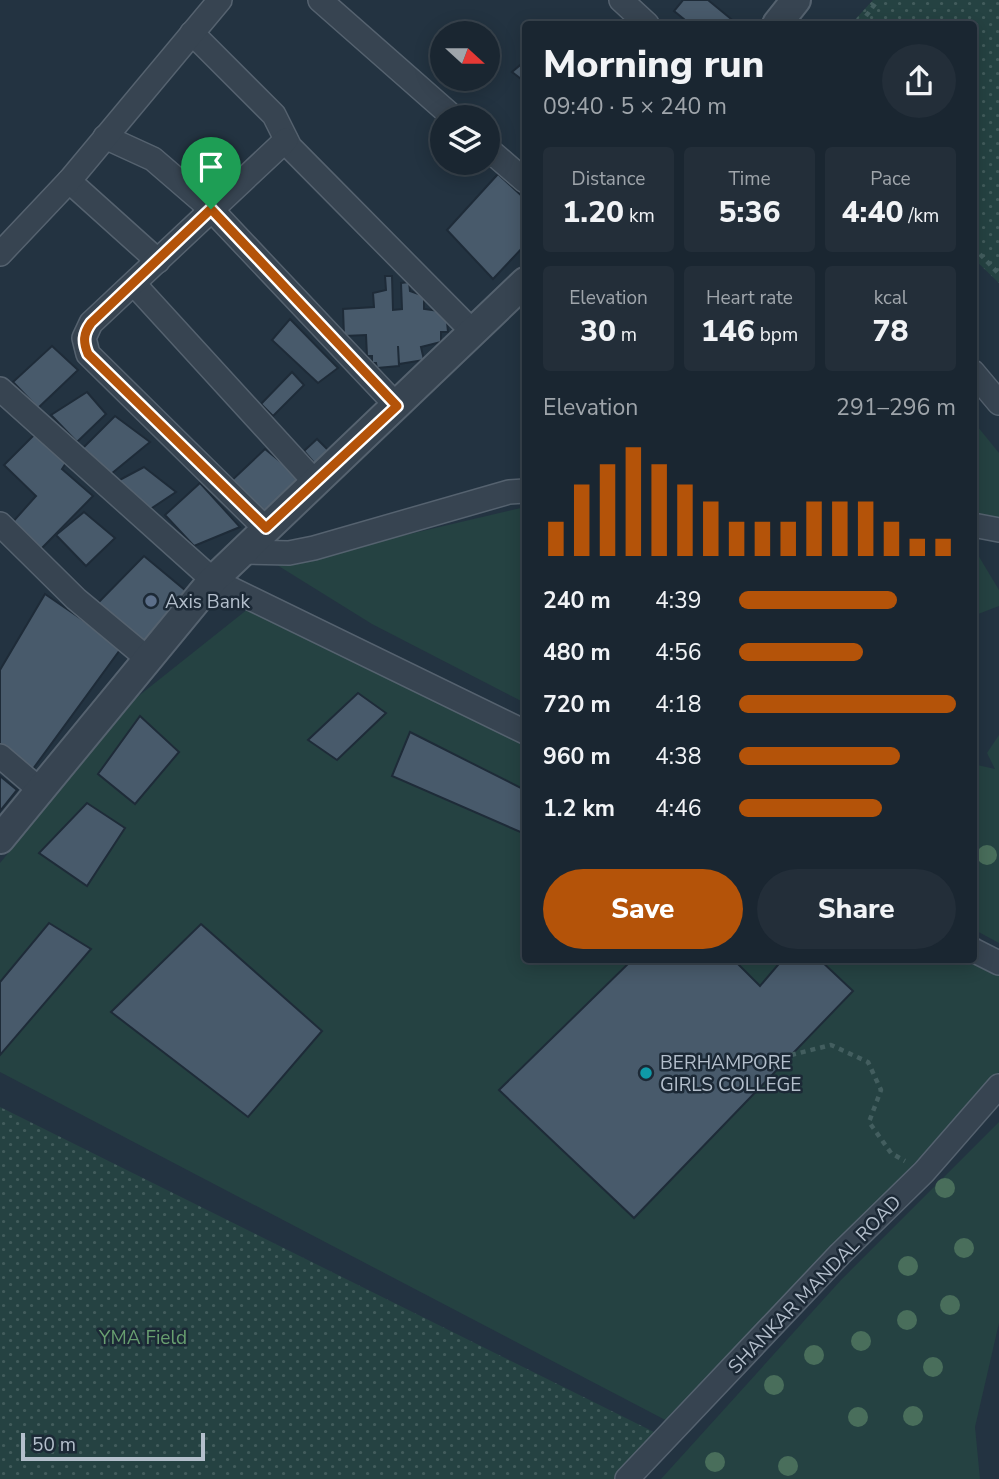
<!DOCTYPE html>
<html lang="en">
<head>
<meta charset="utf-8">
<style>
	body { margin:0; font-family:"Nunito Sans",sans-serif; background:#232e39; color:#f1f3f6; height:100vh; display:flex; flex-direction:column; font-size:26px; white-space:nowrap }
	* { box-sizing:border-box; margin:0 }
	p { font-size:23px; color:#9fa5ab }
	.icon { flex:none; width:38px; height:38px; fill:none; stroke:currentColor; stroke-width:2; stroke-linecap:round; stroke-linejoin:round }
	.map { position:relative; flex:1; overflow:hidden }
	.sheet { position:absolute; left:522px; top:21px; width:455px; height:942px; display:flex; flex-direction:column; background:#1a2631; border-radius:7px; box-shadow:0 4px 18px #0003,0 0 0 2px #38434d }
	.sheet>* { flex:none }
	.needle { width:46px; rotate:111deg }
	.buttons { position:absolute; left:430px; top:21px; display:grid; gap:14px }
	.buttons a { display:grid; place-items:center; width:70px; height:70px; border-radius:50%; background:#1a2631; box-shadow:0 4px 18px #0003,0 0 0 2px #38434d; font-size:35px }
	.scale { position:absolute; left:21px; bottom:18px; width:184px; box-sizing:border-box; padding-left:7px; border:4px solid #b4bfcc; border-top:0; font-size:19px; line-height:24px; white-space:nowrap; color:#b4bfcc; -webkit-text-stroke:5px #1c2936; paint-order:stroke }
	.pin { position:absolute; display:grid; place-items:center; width:60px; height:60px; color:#fff; margin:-72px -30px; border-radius:50% 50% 50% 0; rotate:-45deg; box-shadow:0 0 7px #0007 }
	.pin .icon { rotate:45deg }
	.round { display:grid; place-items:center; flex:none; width:74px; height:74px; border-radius:37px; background:#232e39 }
	.summary { display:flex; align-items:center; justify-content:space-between; height:119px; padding:0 21px }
	h1 { font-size:38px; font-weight:800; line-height:52px }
	.metrics { display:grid; grid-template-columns:repeat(3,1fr); gap:10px; height:119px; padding:7px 21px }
	.metrics div { display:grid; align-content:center; border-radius:7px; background:#232e39; text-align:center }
	.metrics b { font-size:30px; font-weight:800 }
	.metrics small { font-size:19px; font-weight:400 }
	.metrics p { font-size:19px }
	.chart { height:196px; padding:14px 21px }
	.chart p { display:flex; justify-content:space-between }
	.chart svg { width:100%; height:126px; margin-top:7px; stroke:#b45309; stroke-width:6 }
	.action { display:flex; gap:14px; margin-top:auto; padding:14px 21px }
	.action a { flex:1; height:80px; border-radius:42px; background:#b45309; color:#fff; font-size:28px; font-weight:800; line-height:80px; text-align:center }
	.action a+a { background:#232e39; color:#f1f3f6 }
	ul { padding:0 21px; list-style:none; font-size:23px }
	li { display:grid; grid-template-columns:112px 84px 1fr; align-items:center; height:52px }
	li i { height:18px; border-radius:9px; background:#b45309 }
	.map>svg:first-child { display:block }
	.grass { fill:#254242 }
	.park { fill:url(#park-dots) }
	.building { fill:#485a6b; stroke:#1e2b38; stroke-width:2 }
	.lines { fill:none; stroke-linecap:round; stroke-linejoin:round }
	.minor-casing { stroke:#55626f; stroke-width:26 }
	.tertiary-casing { stroke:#55626f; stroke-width:32 }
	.path { stroke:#435e5f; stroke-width:4.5; stroke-dasharray:5 5; stroke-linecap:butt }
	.minor { stroke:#374451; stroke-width:23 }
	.tertiary { stroke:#374451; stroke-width:28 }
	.tree { fill:#496e5b }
	.route-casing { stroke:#fff; stroke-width:14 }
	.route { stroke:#b45309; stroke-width:9 }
	.service-dot { fill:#5c6f8a; stroke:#1c2936; stroke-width:2.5 }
	.culture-dot { fill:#0f9aa8; stroke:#1c2936; stroke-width:2.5 }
	.labels { text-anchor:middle; stroke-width:5; stroke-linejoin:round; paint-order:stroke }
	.poi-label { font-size:19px; fill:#b4bfcc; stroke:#1c2936; text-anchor:start }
	.street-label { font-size:19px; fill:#b4bfcc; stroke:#1c2936 }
	.park-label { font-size:19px; fill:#689f70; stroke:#1c2936 }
</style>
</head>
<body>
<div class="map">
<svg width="999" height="1479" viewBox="0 0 999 1479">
	<defs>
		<pattern id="park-dots" width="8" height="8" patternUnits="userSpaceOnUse" patternTransform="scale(1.75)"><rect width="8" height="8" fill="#254242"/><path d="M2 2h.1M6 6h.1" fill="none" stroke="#425c5c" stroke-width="1.8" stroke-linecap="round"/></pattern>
	</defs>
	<rect width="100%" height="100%" fill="#233341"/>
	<g class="grass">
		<polygon points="973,421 999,453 999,533 973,529"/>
		<polygon points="525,507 525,703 372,624 277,565"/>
		<polygon points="973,554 978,555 999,590 999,606 973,616"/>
		<polygon points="264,596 525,728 525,959 973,959 999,968 999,1072 673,1424 0,1072 0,863 136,698"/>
		<polygon points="999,735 999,943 973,929 973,764 995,769 987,753"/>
		<polygon points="999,1122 999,1323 975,1427 980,1479 661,1479 841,1280"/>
	</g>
	<g class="park">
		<polygon points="873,0 999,0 999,283 973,258 973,24 851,24"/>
		<polygon points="0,1107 666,1438 627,1479 0,1479"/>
	</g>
	<g class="building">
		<polygon points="683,0 708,0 736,23 690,24 674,11"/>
		<polygon points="525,61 525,82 512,72"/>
		<polygon points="498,174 525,199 525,245 493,279 447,230"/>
		<polygon points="385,276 392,276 393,310 402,309 401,283 409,282 410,291 424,296 424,309 446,312 448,332 441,332 441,342 421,347 424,360 399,364 398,346 399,366 377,368 376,363 372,363 372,356 367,356 366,335 344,336 343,309 374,307 373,293 386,290"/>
		<polygon points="290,319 338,368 318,383 272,340"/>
		<polygon points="52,346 78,370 38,408 13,382"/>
		<polygon points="292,372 304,385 273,416 261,404"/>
		<polygon points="87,392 106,414 77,442 51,415"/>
		<polygon points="115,416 150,442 111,474 80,451"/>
		<polygon points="37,432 68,460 62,469 93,496 39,551 11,524 36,496 4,465"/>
		<polygon points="317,439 329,451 315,464 304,451"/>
		<polygon points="265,449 303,480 266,519 228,484"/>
		<polygon points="144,467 176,492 146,512 112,484"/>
		<polygon points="200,483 240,527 194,546 165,515"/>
		<polygon points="84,512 115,538 86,566 56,535"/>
		<polygon points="144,556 186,591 144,643 95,606"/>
		<polygon points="45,594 122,647 30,773 0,748 0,670"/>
		<polygon points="358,693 386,713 337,760 308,740"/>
		<polygon points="140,716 179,752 135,804 98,774"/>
		<polygon points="410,732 525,790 525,834 392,776"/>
		<polygon points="0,776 17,790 0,811"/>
		<polygon points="87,803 125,828 87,886 39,853"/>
		<polygon points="49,923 91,949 0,1055 0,982"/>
		<polygon points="201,924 322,1031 248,1117 111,1012"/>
		<polygon points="633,959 733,959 760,986 783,959 819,959 853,991 634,1218 499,1090"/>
	</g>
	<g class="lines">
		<g class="minor-casing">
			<g id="minor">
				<polyline points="320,0 453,117"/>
				<polyline points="621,0 647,24"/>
				<polyline points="192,33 274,115 290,147 473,332"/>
				<polyline points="105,137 153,159 211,209 397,406"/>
				<polyline points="488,149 525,181"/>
				<polyline points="69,181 158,261"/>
				<polyline points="0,254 69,181 220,0"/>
				<polyline points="134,284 315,482"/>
				<polyline points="973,372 999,403"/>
				<polyline points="0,389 213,580 525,732"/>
				<polyline points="0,524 76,599 148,659"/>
				<polyline points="973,525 999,530"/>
				<polyline points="266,529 88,354 84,338 91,323 286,140"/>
				<polyline points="242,552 289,553 314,548 509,492 525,491"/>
				<polyline points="0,756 40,790"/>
				<polyline points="973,950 999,963"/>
				<polyline points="627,1479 840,1254 924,1172 999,1086"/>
			</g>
		</g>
		<g class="tertiary-casing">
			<g id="tertiary">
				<polyline points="777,24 796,0"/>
				<polyline points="0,839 213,580 525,282"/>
			</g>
		</g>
		<g class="path">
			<polyline points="860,24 878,0"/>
			<polyline points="973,247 999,274"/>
			<polyline points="791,1055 831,1045 868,1062 881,1090 869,1122 891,1153 905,1161"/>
		</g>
		<use href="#minor" class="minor"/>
		<use href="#tertiary" class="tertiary"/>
	</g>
	<g class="tree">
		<circle cx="987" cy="855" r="10"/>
		<circle cx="945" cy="1188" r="10"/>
		<circle cx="964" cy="1248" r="10"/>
		<circle cx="908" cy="1266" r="10"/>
		<circle cx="950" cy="1305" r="10"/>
		<circle cx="907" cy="1320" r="10"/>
		<circle cx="861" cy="1341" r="10"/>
		<circle cx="814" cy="1355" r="10"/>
		<circle cx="933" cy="1367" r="10"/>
		<circle cx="774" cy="1385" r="10"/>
		<circle cx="913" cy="1416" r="10"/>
		<circle cx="858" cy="1417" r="10"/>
		<circle cx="715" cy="1462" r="10"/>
		<circle cx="788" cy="1466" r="10"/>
	</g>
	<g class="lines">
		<g class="route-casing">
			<path id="route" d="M211 209 397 406 266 528 88 354C83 342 83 334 91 323Z"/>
		</g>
		<use href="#route" class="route"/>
	</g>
	<circle class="service-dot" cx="151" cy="601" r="7"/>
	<circle class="culture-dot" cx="646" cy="1073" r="7"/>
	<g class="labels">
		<g class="poi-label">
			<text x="165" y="608">Axis Bank</text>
			<text x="660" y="1069">BERHAMPORE<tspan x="660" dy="22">GIRLS COLLEGE</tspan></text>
		</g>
		<g class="street-label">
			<text transform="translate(814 1284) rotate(-46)" y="7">SHANKAR MANDAL ROAD</text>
		</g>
		<g class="park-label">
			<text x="143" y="1344">YMA Field</text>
		</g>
	</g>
</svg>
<div class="buttons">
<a><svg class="needle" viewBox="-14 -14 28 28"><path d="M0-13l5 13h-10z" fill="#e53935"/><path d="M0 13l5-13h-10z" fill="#9fa5ab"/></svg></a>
<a><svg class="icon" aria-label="layers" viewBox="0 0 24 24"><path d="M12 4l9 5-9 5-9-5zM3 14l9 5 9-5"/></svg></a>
</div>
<div class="scale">50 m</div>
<div class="pin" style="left:211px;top:209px;background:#1e9e55"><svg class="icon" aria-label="arrive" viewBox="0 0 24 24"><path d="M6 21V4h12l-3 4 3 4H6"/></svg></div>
<section class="sheet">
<div class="summary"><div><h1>Morning run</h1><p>09:40 · 5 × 240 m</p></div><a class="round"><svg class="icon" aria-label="share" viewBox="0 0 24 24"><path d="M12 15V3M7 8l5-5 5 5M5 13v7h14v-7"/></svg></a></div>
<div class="metrics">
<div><p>Distance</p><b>1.20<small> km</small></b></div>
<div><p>Time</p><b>5:36</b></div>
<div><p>Pace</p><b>4:40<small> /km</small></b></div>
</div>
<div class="metrics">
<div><p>Elevation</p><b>30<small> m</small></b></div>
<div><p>Heart rate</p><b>146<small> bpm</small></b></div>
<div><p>kcal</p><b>78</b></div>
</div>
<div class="chart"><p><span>Elevation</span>291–296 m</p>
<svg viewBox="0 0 160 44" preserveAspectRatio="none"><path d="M5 44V32M15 44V19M25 44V12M35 44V6M45 44V12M55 44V19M65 44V25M75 44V32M85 44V32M95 44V32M105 44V25M115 44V25M125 44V25M135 44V32M145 44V38M155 44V38"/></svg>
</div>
<ul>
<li><b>240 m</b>4:39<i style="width:73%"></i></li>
<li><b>480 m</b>4:56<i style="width:57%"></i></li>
<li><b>720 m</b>4:18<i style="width:100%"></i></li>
<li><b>960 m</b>4:38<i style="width:74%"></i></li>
<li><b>1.2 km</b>4:46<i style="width:66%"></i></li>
</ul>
<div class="action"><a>Save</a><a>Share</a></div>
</section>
</div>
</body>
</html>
